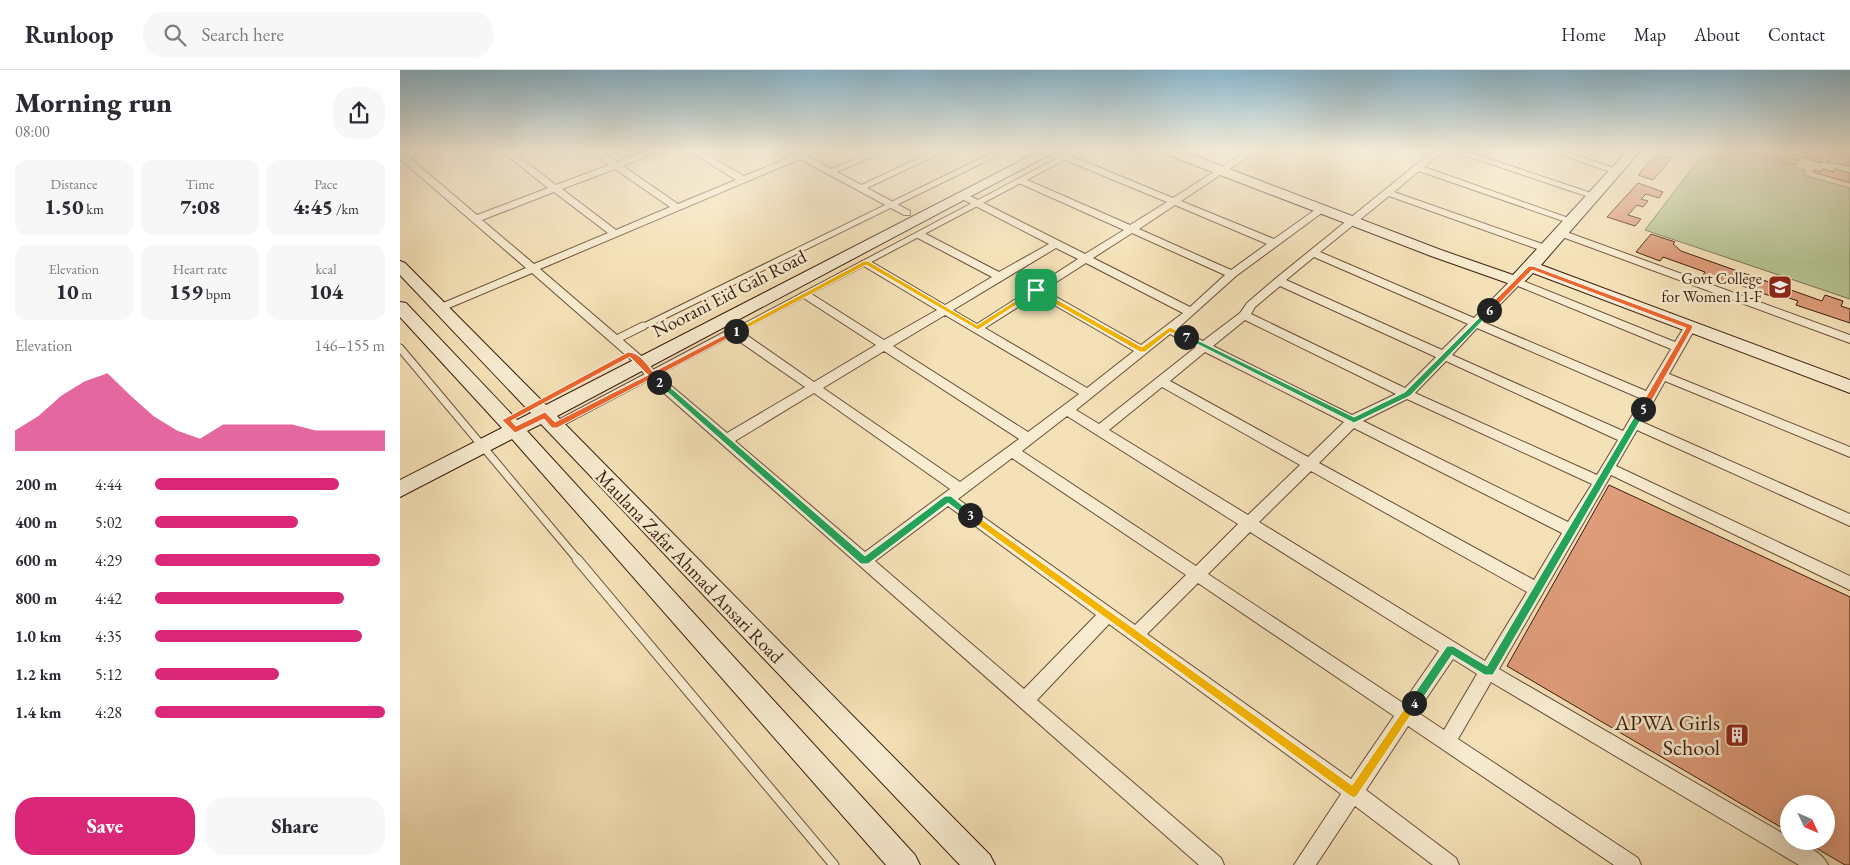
<!DOCTYPE html>
<html lang="en">
<head>
<meta charset="utf-8">
<style>
	body { margin:0; font-family:"EB Garamond",serif; background:#f7f7f7; color:#2b2b33; height:100vh; display:flex; flex-direction:column; font-size:19px; white-space:nowrap }
	* { box-sizing:border-box; margin:0 }
	p { font-size:16px; color:#7c7c81 }
	.icon { flex:none; width:28px; height:28px; fill:none; stroke:currentColor; stroke-width:2; stroke-linecap:round; stroke-linejoin:round }
	.map { position:relative; flex:1; overflow:hidden }
	.details { display:flex; flex-direction:column; background:#fff; width:400px }
	.details>* { flex:none }
	.needle { width:32px; rotate:134deg }
	.tools { position:absolute; left:1380px; top:725px; display:grid; gap:10px }
	.tools a { display:grid; place-items:center; width:55px; height:55px; border-radius:50%; background:#fff; box-shadow:0 5px 20px #0002; font-size:25px }
	.pin { position:absolute; display:grid; place-items:center; width:42px; height:42px; color:#fff; margin:-21px; border-radius:10px; box-shadow:0 2px 8px #0006 }
	.km { position:absolute; width:25px; height:25px; margin:-12px; border-radius:50%; background:#222; color:#fff; font-size:14px; line-height:25px; text-align:center }
	.round { display:grid; place-items:center; flex:none; width:52px; height:52px; border-radius:20px; background:#f7f7f7 }
	.head { display:flex; align-items:center; justify-content:space-between; height:85px; padding:0 15px }
	h1 { font-size:28px; font-weight:800; line-height:38px }
	.figures { display:grid; grid-template-columns:repeat(3,1fr); gap:8px; height:85px; padding:5px 15px }
	.figures div { display:grid; align-content:center; border-radius:12px; background:#f7f7f7; text-align:center }
	.figures b { font-size:21px; font-weight:800 }
	.figures small { font-size:14px; font-weight:400 }
	.figures p { font-size:14px }
	.chart { height:140px; padding:10px 15px }
	.chart p { display:flex; justify-content:space-between }
	.chart svg { width:100%; height:90px; margin-top:5px; fill:#db2777; opacity:.7 }
	.button { display:flex; gap:10px; margin-top:auto; padding:10px 15px }
	.button a { flex:1; height:58px; border-radius:20px; background:#db2777; color:#fff; font-size:20px; font-weight:800; line-height:58px; text-align:center }
	.button a+a { background:#f7f7f7; color:#2b2b33 }
	ul { padding:0 15px; list-style:none; font-size:16px }
	li { display:grid; grid-template-columns:80px 60px 1fr; align-items:center; height:38px }
	li i { height:12px; border-radius:6px; background:#db2777 }
	header { display:flex; align-items:center; gap:30px; box-sizing:border-box; height:70px; padding:0 25px; background:#fff; border-bottom:1px solid #e1e1e2 }
	header strong { font-size:24px }
	nav { display:flex; gap:28px; margin-inline-start:auto; font-size:18px }
	.search { width:350px; height:45px; background:#f7f7f7; display:flex; align-items:center; gap:12px; box-sizing:border-box; padding:0 18px; border-radius:20px; color:#7c7c81; font-size:19px }
	main { display:flex; flex:1; min-height:0 }
	.map>svg:first-child { display:block }
	.green { fill:#b5c493; stroke:#777050 }
	.building { fill:#df9c7b; stroke:#391c0d }
	.lines { fill:none; stroke-linecap:round; stroke-linejoin:round }
	.lane-far2-casing { stroke:#684d38; stroke-width:7 }
	.lane-far1-casing { stroke:#684d38; stroke-width:9 }
	.lane-casing { stroke:#684d38; stroke-width:11 }
	.street-casing { stroke:#684d38; stroke-width:2 }
	.secondary-casing { stroke:#391c0d; stroke-width:2 }
	.lane-far2 { stroke:#f8ecd0; stroke-width:5 }
	.lane-far1 { stroke:#f8ecd0; stroke-width:7 }
	.lane { stroke:#f8ecd0; stroke-width:9 }
	.street { fill:#f8ecd0; fill-rule:evenodd }
	.secondary { fill:#f8ecd0; fill-rule:evenodd }
	.split-1 { fill:#f5b400; stroke:#fff }
	.split-2 { fill:#f0652b; stroke:#fff; fill-rule:evenodd }
	.split-3 { fill:#22a559; stroke:#fff }
	.split-4 { fill:#f5b400; stroke:#fff }
	.split-5 { fill:#22a559; stroke:#fff }
	.split-6 { fill:#f0652b; stroke:#fff }
	.split-7 { fill:#22a559; stroke:#fff }
	.split-8 { fill:#f5b400; stroke:#fff }
	.labels { text-anchor:middle; stroke-width:5; stroke-linejoin:round; paint-order:stroke }
	.far-poi-label { font-size:16px; fill:#391c0d; stroke:#f8ecd0; text-anchor:end }
	.street-label { font-size:19px; fill:#391c0d; stroke:#f8ecd0 }
	.near-poi-label { font-size:22px; fill:#391c0d; stroke:#f8ecd0; text-anchor:end }
</style>
</head>
<body>
<header>
<strong>Runloop</strong>
<div class="search"><svg class="icon" aria-label="search" viewBox="0 0 24 24"><circle cx="10" cy="10" r="6"/><path d="M15 15l6 6"/></svg>Search here</div>
<nav><a>Home</a><a>Map</a><a>About</a><a>Contact</a></nav>
</header>
<main>
<section class="details">
<div class="head"><div><h1>Morning run</h1><p>08:00</p></div><a class="round"><svg class="icon" aria-label="share" viewBox="0 0 24 24"><path d="M12 15V3M7 8l5-5 5 5M5 13v7h14v-7"/></svg></a></div>
<div class="figures">
<div><p>Distance</p><b>1.50<small> km</small></b></div>
<div><p>Time</p><b>7:08</b></div>
<div><p>Pace</p><b>4:45<small> /km</small></b></div>
</div>
<div class="figures">
<div><p>Elevation</p><b>10<small> m</small></b></div>
<div><p>Heart rate</p><b>159<small> bpm</small></b></div>
<div><p>kcal</p><b>104</b></div>
</div>
<div class="chart"><p><span>Elevation</span>146–155 m</p>
<svg viewBox="0 0 160 44" preserveAspectRatio="none"><path d="M0 44V34L10 27L20 17L30 10L40 6L50 17L60 27L70 34L80 38L90 31L100 31L110 31L120 31L130 34L140 34L150 34L160 34V44z"/></svg>
</div>
<ul>
<li><b>200 m</b>4:44<i style="width:80%"></i></li>
<li><b>400 m</b>5:02<i style="width:62%"></i></li>
<li><b>600 m</b>4:29<i style="width:98%"></i></li>
<li><b>800 m</b>4:42<i style="width:82%"></i></li>
<li><b>1.0 km</b>4:35<i style="width:90%"></i></li>
<li><b>1.2 km</b>5:12<i style="width:54%"></i></li>
<li><b>1.4 km</b>4:28<i style="width:100%"></i></li>
</ul>
<div class="button"><a>Save</a><a>Share</a></div>
</section>
<div class="map">
<svg width="1450" height="795" viewBox="0 0 1450 795">
	<rect width="100%" height="100%" fill="#f5e1b7"/>
	<filter id="stains"><feTurbulence type="fractalNoise" baseFrequency=".004" numOctaves="4"/><feColorMatrix values="0 0 0 0 .2 0 0 0 0 .09 0 0 0 0 .02 0 0 0 .5 -.17"/></filter>
	<radialGradient id="worn" r=".72"><stop offset=".6" stop-color="#630" stop-opacity="0"/><stop offset="1" stop-color="#630" stop-opacity=".3"/></radialGradient>
	<polygon class="green" points="1306,80 1335,80 1405,100 1403,105 1450,118 1450,229 1245,160"/>
	<g class="building">
		<polygon points="1342,80 1364,80 1399,90 1396,95"/>
		<polygon points="1376,80 1405,82 1428,80 1421,93"/>
		<polygon points="1445,80 1450,80 1450,96 1426,92 1433,81 1443,84"/>
		<polygon points="1257,84 1272,88 1253,110 1238,105"/>
		<polygon points="1423,99 1434,102 1435,99 1450,103 1450,113 1413,102 1414,100 1421,102"/>
		<polygon points="1238,113 1263,122 1259,128 1246,124 1241,129 1248,131 1243,137 1237,135 1228,145 1241,149 1235,156 1207,147"/>
		<polygon points="1251,164 1275,172 1273,174 1281,181 1422,231 1425,225 1443,231 1441,236 1450,239 1450,253 1396,235 1398,231 1375,223 1373,227 1340,215 1345,207 1339,205 1333,215 1303,205 1305,202 1263,187 1260,191 1236,182"/>
		<polygon points="1209,415 1450,527 1450,795 1445,795 1404,771 1426,771 1426,734 1389,734 1389,762 1107,596"/>
	</g>
	<g class="lines">
		<g class="lane-far2-casing">
			<g id="lane-far2">
				<polyline points="431,102 481,80"/>
				<polyline points="461,118 542,80"/>
				<polyline points="240,258 603,80"/>
				<polyline points="341,258 678,80"/>
			</g>
		</g>
		<g class="lane-far1-casing">
			<g id="lane-far1">
				<polyline points="215,270 243,256"/>
				<polyline points="0,278 178,490"/>
				<polyline points="156,355 343,256"/>
			</g>
		</g>
		<g class="lane-casing">
			<polyline id="lane" points="177,489 434,795"/>
		</g>
		<g class="street-casing">
			<g id="street">
				<path d="M16 80H30L10 88 77 145 148 118 100 80H110L156 115 209 95 190 80H200L217 92 247 80H260L223 96 278 134 336 110 288 80H299L344 106 386 89 373 80H384L393 86 406 80H418L407 86 510 141V145H504L400 89 140 199 245 289 256 303 327 363 405 317 330 265 328 262 330 259H338L414 312 476 275 402 227 400 225 402 223H410L484 270 537 240 462 195 461 193 462 191H470L545 235 592 207 516 167V163H524L599 202 649 174 560 128V124H566L685 184 724 160 619 113V109H625L730 155 767 132 663 89V85H669L773 128 848 80H858L781 131 874 169 919 137 922 136 927 139 836 206 777 259 803 271 840 243 847 233 875 209 1034 80H1044L1024 97 1177 151 1172 154 1169 153 1019 101 994 122 1151 177 1152 179 1151 181H1143L989 126 920 182 1074 248 1112 209 1116 208 1275 272 1286 254H1294L1296 257 1269 304 1450 377V387L1265 311 1242 352 1450 444V456L1237 360 1216 396 1450 506V520L1211 405 1099 599 1389 767V771C1402 771 1423 783 1428 795H1399L1091 612 1058 669 1238 788 1241 795H1214L1008 656 966 720 1056 788 1059 795H1033L955 736 916 795H894L941 724 709 554 637 630 821 788 824 795H799L248 309 237 295 132 203 44 240H36L34 238 36 236 126 198 0 89V81L5 84ZM215 99 270 137 216 160 162 119ZM154 122 208 163 134 194 82 150ZM775 135 867 174 831 200 739 159ZM732 163 825 205 790 237 693 188ZM656 178 678 189 577 254 553 240ZM914 187 1068 254 1042 280 886 210ZM686 193 783 243 741 275 644 220ZM880 216 1036 287 1005 318 851 244 855 237ZM1118 216 1271 279 1246 321 1083 252ZM637 225 734 281 687 318 585 258ZM545 245 679 324 628 362 493 276ZM845 250 996 324 952 345 813 276ZM1077 258 1242 329 1223 361 1052 285ZM770 264 796 277 699 354 676 340ZM484 281 619 369 560 412 423 318ZM805 282 944 352 908 387 770 311ZM1046 291 1218 370 1197 405 1015 323ZM762 317 900 395 848 445 709 360ZM414 323 550 419 465 482 335 371ZM1007 329 1192 414 1168 452 963 351ZM667 346 838 454 796 496 622 381ZM954 358 1162 463 1134 510 919 393ZM612 388 786 505 735 555 558 429ZM911 401 1127 522 1085 591 859 452ZM548 436 696 545 624 619 475 491ZM850 462 1039 581 1003 633 808 504ZM798 513 994 646 951 709 747 564ZM1053 589 1077 604 1044 660 1017 642Z"/>
				<polygon points="1049,80 1063,80 1200,126 1198,128 1192,128"/>
				<polygon points="1147,80 1161,80 1222,101 1220,103 1214,103"/>
				<polygon points="1161,160 1450,265 1450,273 1157,165 1156,163"/>
			</g>
		</g>
		<g class="secondary-casing">
			<g id="secondary">
				<polygon points="642,80 658,80 157,346 590,785 595,795 560,795 141,354 127,361 515,785 520,795 486,795 112,369 0,427 0,410 102,358 0,247 0,232 6,233 117,350 131,343 0,205 0,191 5,193 146,335"/>
				<polygon points="762,80 780,80 1041,180 1113,205 1228,80 1241,80 1141,195 1450,310 1450,323 1133,203 1122,214 1116,216 1031,186 763,83"/>
			</g>
		</g>
		<use href="#lane-far2" class="lane-far2"/>
		<use href="#lane-far1" class="lane-far1"/>
		<use href="#lane" class="lane"/>
		<use href="#street" class="street"/>
		<use href="#secondary" class="secondary"/>
	</g>
	<linearGradient id="sky" x2="0" y2="1"><stop stop-color="#8ab8d0"/><stop offset="0.42" stop-color="#faf2df"/><stop offset="1" stop-color="#faf2df" stop-opacity="0"/></linearGradient>
	<rect width="1450" height="192" fill="url(#sky)"/>
	<polygon class="split-1" points="464,191 468,191 577,255 634,219 639,220 578,260 466,195 338,263 333,261"/>
	<path class="split-2" d="M336 259 339 261 338 263 257 306 262 310V313H257L251 309 157 358H152L144 349 115 363 102 350 228 282C239 282 247 294 253 302ZM230 287 248 305 155 352 145 342 116 356 111 351Z"/>
	<polygon class="split-3" points="257,310 262,310 465,486 545,426 551,426 574,445 570,448 567,447 548,433 468,494 461,494 257,313"/>
	<polygon class="split-4" points="570,441 952,715 1010,630 1017,630 1019,633 957,726 954,728 950,726 567,447 566,445"/>
	<polygon class="split-5" points="1240,337 1247,339 1093,605 1085,605 1052,585 1017,637 1010,637 1008,633 1010,630 1047,576 1053,576 1087,596"/>
	<polygon class="split-6" points="1129,196 1133,196 1292,255 1293,257 1246,341 1239,339 1286,258 1132,200 1091,242 1086,242 1086,239"/>
	<polygon class="split-7" points="1089,238 1092,240 1091,242 1010,326 954,353 783,267 789,266 954,347 1005,322"/>
	<polygon class="split-8" points="634,219 638,219 742,277 770,257 790,267 784,269 770,262 745,282 740,282 634,222"/>
	<defs>
		<g id="university-square" transform="scale(1.25)"><rect x="-9" y="-9" width="18" height="18" rx="4" fill="#8f2418" stroke="#f8ecd0"/><path d="M0-5L7-2L0 1L-7-2ZM-4 1L0 2.5L4 1V4Q0 6-4 4Z" fill="#fff"/></g>
		<g id="building-square" transform="scale(1.25)"><rect x="-9" y="-9" width="18" height="18" rx="4" fill="#8f2418" stroke="#f8ecd0"/><path d="M-4-6H4V6H1V3H-1V6H-4ZM-2.5-4.3h1.7v1.8h-1.7ZM.8-4.3h1.7v1.8H.8ZM-2.5-1h1.7V.8h-1.7ZM.8-1h1.7V.8H.8Z" fill="#fff"/></g>
	</defs>
	<g fill-rule="evenodd">
		<use href="#university-square" x="1380" y="217"/>
		<use href="#building-square" x="1337" y="665"/>
	</g>
	<g class="labels">
		<g class="far-poi-label">
			<text x="1362" y="214">Govt College<tspan x="1362" dy="18">for Women 11-F</tspan></text>
		</g>
		<g class="street-label">
			<text transform="translate(329 223) rotate(-27)" y="7">Noorani Eid Gah Road</text>
			<text transform="translate(290 496) rotate(46)" y="7">Maulana Zafar Ahmad Ansari Road</text>
		</g>
		<g class="near-poi-label">
			<text x="1320" y="660">APWA Girls<tspan x="1320" dy="25">School</tspan></text>
		</g>
	</g>
	<rect width="100%" height="100%" filter="url(#stains)"/>
	<rect width="100%" height="100%" fill="url(#worn)"/>
</svg>
<div class="tools">
<a><svg class="needle" viewBox="-14 -14 28 28"><path d="M0-13l5 13h-10z" fill="#e53935"/><path d="M0 13l5-13h-10z" fill="#7c7c81"/></svg></a>
</div>
<div class="pin" style="left:636px;top:220px;background:#1e9e55"><svg class="icon" aria-label="arrive" viewBox="0 0 24 24"><path d="M6 21V4h12l-3 4 3 4H6"/></svg></div>
<b class="km" style="left:336px;top:261px">1</b>
<b class="km" style="left:259px;top:312px">2</b>
<b class="km" style="left:570px;top:445px">3</b>
<b class="km" style="left:1014px;top:633px">4</b>
<b class="km" style="left:1243px;top:339px">5</b>
<b class="km" style="left:1089px;top:240px">6</b>
<b class="km" style="left:786px;top:267px">7</b>
</div>
</main>
</body>
</html>
